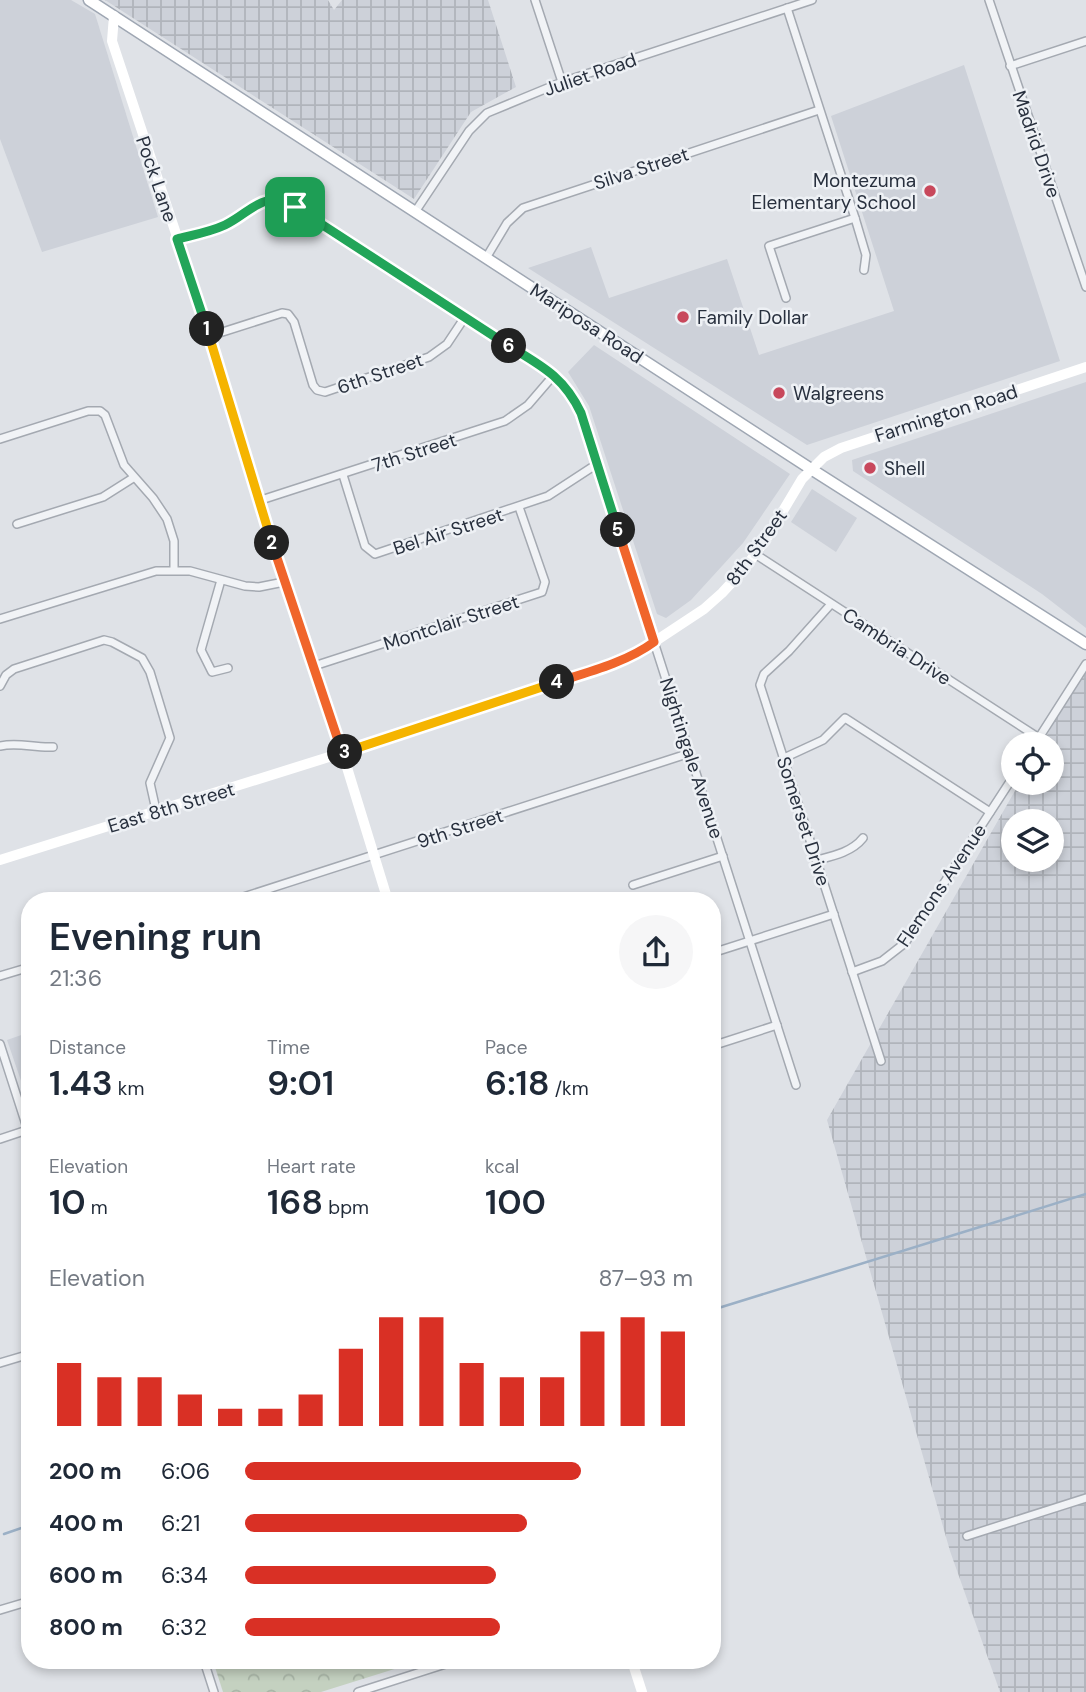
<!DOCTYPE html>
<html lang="en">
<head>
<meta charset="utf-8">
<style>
	body { margin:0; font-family:"DM Sans",sans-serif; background:#f6f6f7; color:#1f2937; height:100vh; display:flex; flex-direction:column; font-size:26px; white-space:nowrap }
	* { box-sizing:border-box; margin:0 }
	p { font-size:23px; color:#747a83 }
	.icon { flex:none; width:38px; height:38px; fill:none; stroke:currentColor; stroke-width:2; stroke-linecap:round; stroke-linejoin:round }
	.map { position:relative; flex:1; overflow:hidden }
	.drawer { position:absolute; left:21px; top:892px; width:700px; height:777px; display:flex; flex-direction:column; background:#fff; border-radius:28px; box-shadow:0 4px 10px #0003 }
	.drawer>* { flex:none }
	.controls { position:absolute; left:1001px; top:732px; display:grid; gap:14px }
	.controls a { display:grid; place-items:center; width:63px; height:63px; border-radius:50%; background:#fff; box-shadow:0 4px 10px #0003; font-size:35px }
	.pin { position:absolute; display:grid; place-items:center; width:60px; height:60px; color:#fff; margin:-30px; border-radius:14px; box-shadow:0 4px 10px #0006 }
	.km { position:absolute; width:35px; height:35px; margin:-18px; border-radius:50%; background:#222; color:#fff; font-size:19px; line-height:35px; text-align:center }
	.round { display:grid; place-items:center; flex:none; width:74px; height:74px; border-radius:37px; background:#f6f6f7 }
	.overview { display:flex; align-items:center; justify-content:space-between; height:119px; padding:0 28px }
	h1 { font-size:38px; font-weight:600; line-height:52px }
	.figures { display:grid; grid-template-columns:repeat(3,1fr); gap:10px; height:119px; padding:7px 28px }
	.figures div { display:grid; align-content:center }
	.figures b { font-size:35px; font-weight:600 }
	.figures small { font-size:19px; font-weight:400 }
	.figures p { font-size:19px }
	.chart { height:196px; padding:14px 28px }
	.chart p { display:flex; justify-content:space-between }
	.chart svg { width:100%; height:126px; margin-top:7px; stroke:#d93025; stroke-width:6 }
	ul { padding:0 28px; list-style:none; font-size:23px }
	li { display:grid; grid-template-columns:112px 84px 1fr; align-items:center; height:52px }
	li i { height:18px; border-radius:9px; background:#d93025 }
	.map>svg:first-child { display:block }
	.built { fill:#cdd1d9 }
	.industrial { fill:url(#industrial-grid); fill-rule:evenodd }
	.park { fill:url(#park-crowns) }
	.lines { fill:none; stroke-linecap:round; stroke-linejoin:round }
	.stream { stroke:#9bb0c6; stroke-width:2.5 }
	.street-casing { stroke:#a4a9b1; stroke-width:10 }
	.primary-casing { stroke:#9fa7b3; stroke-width:13 }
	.street { stroke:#f1f3f6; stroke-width:7 }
	.secondary { stroke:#fff; stroke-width:10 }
	.primary { stroke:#fff; stroke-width:10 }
	.split-1-casing { stroke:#fff; stroke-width:14 }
	.split-2-casing { stroke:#fff; stroke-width:14 }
	.split-3-casing { stroke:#fff; stroke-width:14 }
	.split-4-casing { stroke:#fff; stroke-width:14 }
	.split-5-casing { stroke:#fff; stroke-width:14 }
	.split-6-casing { stroke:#fff; stroke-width:14 }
	.split-7-casing { stroke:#fff; stroke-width:14 }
	.split-1 { stroke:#22a559; stroke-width:9 }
	.split-2 { stroke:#f5b400; stroke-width:9 }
	.split-3 { stroke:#f0652b; stroke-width:9 }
	.split-4 { stroke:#f5b400; stroke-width:9 }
	.split-5 { stroke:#f0652b; stroke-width:9 }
	.split-6 { stroke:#22a559; stroke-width:9 }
	.split-7 { stroke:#22a559; stroke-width:9 }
	.poi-dot { fill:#c8485c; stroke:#eef1f5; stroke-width:2.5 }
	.labels { text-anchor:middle; stroke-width:5; stroke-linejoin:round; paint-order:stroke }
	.street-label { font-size:19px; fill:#28303e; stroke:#eef1f5 }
	.poi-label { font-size:19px; fill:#28303e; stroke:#eef1f5; text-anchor:start }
</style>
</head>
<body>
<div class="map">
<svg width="1086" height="1692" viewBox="0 0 1086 1692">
	<defs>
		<pattern id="industrial-grid" width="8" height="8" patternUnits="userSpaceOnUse" patternTransform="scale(1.75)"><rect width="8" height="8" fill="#cdd1d9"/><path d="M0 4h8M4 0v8" fill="none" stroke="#b0b4bb"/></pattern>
		<pattern id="park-crowns" width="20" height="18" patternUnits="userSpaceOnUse" patternTransform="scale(1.75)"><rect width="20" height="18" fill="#c4d1c0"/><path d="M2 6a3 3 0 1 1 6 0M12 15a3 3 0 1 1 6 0" fill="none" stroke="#a8b4a6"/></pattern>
	</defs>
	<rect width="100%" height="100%" fill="#dfe2e7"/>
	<g class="built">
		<polygon points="0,0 71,0 95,14 158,217 42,252 0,139"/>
		<polygon points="964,65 1060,361 807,445 528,268 591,247 609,298 727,259 759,355 894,311 831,116"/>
		<polygon points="594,345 790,474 743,543 691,600 666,618 657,614 589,406 568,372"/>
		<polygon points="1086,382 1086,628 1042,594 853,471 852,460"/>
		<polygon points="812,489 857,518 836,552 791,522"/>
		<polygon points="30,1032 30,1107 7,1040"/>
	</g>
	<g class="industrial">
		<polygon points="105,0 328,0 334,10 342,0 488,0 516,87 471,112 414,199"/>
		<path d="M1084 669 1086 670V1692H1000L950 1551 827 1120 1020 782H1052V744H1042ZM1013 821H1052V859H1013Z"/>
	</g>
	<polygon class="park" points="213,1661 420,1661 321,1692 223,1692"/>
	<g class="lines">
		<g class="stream">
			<polyline points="712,1310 1086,1194"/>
			<polyline points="4,1534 30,1525"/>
		</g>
		<g class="street-casing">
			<g id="street">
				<polyline points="535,0 562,82"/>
				<polyline points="989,0 1086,287"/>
				<polyline points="787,8 855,218 866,255 864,270"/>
				<polyline points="1010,66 1086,41"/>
				<polyline points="415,212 469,131 487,113 562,82 812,0"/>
				<path d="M177 239C193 235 210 232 225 225 247 214 259 195 286 203L535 362C567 386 575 395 587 433L796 1085"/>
				<polyline points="486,258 507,223 523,208 819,110"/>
				<polyline points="786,298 769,246 855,218"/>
				<polyline points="210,336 282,313 288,314 294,322 313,385 317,390 325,392 429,357 447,344 465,317"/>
				<polyline points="0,439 88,411 100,411 105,415 124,465 153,498 167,519 174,541 174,569"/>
				<polyline points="343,475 365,546 375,554 548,496 597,464"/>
				<polyline points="258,501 505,421 528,405 553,376"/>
				<polyline points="17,524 103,497 133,478"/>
				<polyline points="755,554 1039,738"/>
				<polyline points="221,580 201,650 212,672 228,668"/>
				<polyline points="831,604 789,651 764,674 760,685 881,1061"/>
				<polyline points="0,619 156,571 190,571 245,586 259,587 284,582"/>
				<polyline points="314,666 542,592 545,582 519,507"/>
				<polyline points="0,686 6,675 14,669 104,640 112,642 142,658 150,672 170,738 150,783 156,810"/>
				<polyline points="1035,744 1086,664"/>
				<path d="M0 746C19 742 33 748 53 747"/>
				<polyline points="784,758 823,740 845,718 990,812"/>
				<path d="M817 860C833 856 852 852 863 838"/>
				<polyline points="633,885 723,856"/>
				<polyline points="231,901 690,753"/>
				<polyline points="712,953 834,914"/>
				<polyline points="852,972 882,961 905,943 1013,777"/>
				<polyline points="0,976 30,967"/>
				<polyline points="0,1044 30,1137"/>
				<polyline points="712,1046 777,1025"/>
				<polyline points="0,1139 27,1130"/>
				<polyline points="0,1363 30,1354"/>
				<polyline points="967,1536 1086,1498"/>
				<polyline points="0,1610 30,1601"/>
				<polyline points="204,1661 214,1692"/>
				<polyline points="358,1692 455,1661"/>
			</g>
		</g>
		<g class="primary-casing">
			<polyline id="primary" points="89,0 811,469 1086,644"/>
		</g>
		<use href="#street" class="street"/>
		<g class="secondary">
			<polyline points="114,16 112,41 210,336 258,501 337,735 388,901"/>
			<polyline points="0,860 364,746 597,669 645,648 704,609 722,593 746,567 768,536 802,479 824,457 841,448 1086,367"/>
			<polyline points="632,1661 642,1692"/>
		</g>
		<use href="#primary" class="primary"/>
	</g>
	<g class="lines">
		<g class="split-1-casing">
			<path id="split-1" d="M207 329 177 239C193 235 210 232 225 225 252 212 262 189 295 207"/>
		</g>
		<g class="split-2-casing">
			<polyline id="split-2" points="207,329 272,543"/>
		</g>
		<g class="split-3-casing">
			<polyline id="split-3" points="272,543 342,752 345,752"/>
		</g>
		<g class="split-4-casing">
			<polyline id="split-4" points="345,752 557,682"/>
		</g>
		<g class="split-5-casing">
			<path id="split-5" d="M557 682C589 672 627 662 654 642L618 530"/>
		</g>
		<g class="split-6-casing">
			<path id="split-6" d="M509 346C542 366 564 377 581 413L618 530"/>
		</g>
		<g class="split-7-casing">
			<polyline id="split-7" points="295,207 509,346"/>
		</g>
		<use href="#split-1" class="split-1"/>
		<use href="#split-2" class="split-2"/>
		<use href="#split-3" class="split-3"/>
		<use href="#split-4" class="split-4"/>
		<use href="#split-5" class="split-5"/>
		<use href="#split-6" class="split-6"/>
		<use href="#split-7" class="split-7"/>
	</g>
	<g class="poi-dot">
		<circle cx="930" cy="191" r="7"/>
		<circle cx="683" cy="317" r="7"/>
		<circle cx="779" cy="393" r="7"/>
		<circle cx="870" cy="468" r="7"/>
	</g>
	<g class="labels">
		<g class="street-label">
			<text transform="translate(590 74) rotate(-19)" y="7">Juliet Road</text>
			<text transform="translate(1037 144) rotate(71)" y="7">Madrid Drive</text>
			<text transform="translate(641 168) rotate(-18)" y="7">Silva Street</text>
			<text transform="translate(157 179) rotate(71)" y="7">Pock Lane</text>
			<text transform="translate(587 323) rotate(33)" y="7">Mariposa Road</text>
			<text transform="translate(380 373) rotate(-19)" y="7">6th Street</text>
			<text transform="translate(946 413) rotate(-18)" y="7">Farmington Road</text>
			<text transform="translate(414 452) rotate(-18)" y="7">7th Street</text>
			<text transform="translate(448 531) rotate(-18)" y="7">Bel Air Street</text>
			<text transform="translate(756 547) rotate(-54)" y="7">8th Street</text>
			<text transform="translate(451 622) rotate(-18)" y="7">Montclair Street</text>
			<text transform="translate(897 646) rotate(33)" y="7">Cambria Drive</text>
			<text transform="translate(692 758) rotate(72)" y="7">Nightingale Avenue</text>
			<text transform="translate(171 807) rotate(-17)" y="7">East 8th Street</text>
			<text transform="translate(804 821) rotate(72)" y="7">Somerset Drive</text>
			<text transform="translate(460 828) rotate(-18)" y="7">9th Street</text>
			<text transform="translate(941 885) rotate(-56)" y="7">Flemons Avenue</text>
		</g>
		<g class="poi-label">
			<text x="916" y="187" text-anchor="end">Montezuma<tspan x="916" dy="22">Elementary School</tspan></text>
			<text x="697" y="324">Family Dollar</text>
			<text x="793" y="400">Walgreens</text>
			<text x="884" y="475">Shell</text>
		</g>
	</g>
</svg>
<div class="controls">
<a><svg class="icon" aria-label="locate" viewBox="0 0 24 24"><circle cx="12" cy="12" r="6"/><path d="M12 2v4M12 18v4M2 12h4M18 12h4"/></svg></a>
<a><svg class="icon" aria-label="layers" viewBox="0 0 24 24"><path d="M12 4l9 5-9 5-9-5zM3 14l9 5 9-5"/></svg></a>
</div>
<div class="pin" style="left:295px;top:207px;background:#1e9e55"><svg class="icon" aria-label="arrive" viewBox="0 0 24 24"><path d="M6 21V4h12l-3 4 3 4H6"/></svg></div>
<b class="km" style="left:207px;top:329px">1</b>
<b class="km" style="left:272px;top:543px">2</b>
<b class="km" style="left:345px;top:752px">3</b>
<b class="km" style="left:557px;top:682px">4</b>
<b class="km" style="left:618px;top:530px">5</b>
<b class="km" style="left:509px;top:346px">6</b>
<section class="drawer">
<div class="overview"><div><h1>Evening run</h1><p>21:36</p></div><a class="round"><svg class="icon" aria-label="share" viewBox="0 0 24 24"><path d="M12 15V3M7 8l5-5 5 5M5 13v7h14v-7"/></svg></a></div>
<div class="figures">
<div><p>Distance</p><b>1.43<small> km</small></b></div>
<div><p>Time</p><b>9:01</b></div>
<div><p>Pace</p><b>6:18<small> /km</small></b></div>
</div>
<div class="figures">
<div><p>Elevation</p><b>10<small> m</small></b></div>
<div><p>Heart rate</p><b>168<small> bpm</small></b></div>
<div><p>kcal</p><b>100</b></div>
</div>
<div class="chart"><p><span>Elevation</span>87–93 m</p>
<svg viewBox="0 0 160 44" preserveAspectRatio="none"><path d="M5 44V22M15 44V27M25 44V27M35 44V33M45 44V38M55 44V38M65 44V33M75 44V17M85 44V6M95 44V6M105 44V22M115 44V27M125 44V27M135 44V11M145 44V6M155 44V11"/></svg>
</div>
<ul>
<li><b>200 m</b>6:06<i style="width:75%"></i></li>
<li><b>400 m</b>6:21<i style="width:63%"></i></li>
<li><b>600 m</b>6:34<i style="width:56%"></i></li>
<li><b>800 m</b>6:32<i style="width:57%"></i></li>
</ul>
</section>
</div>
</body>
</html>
